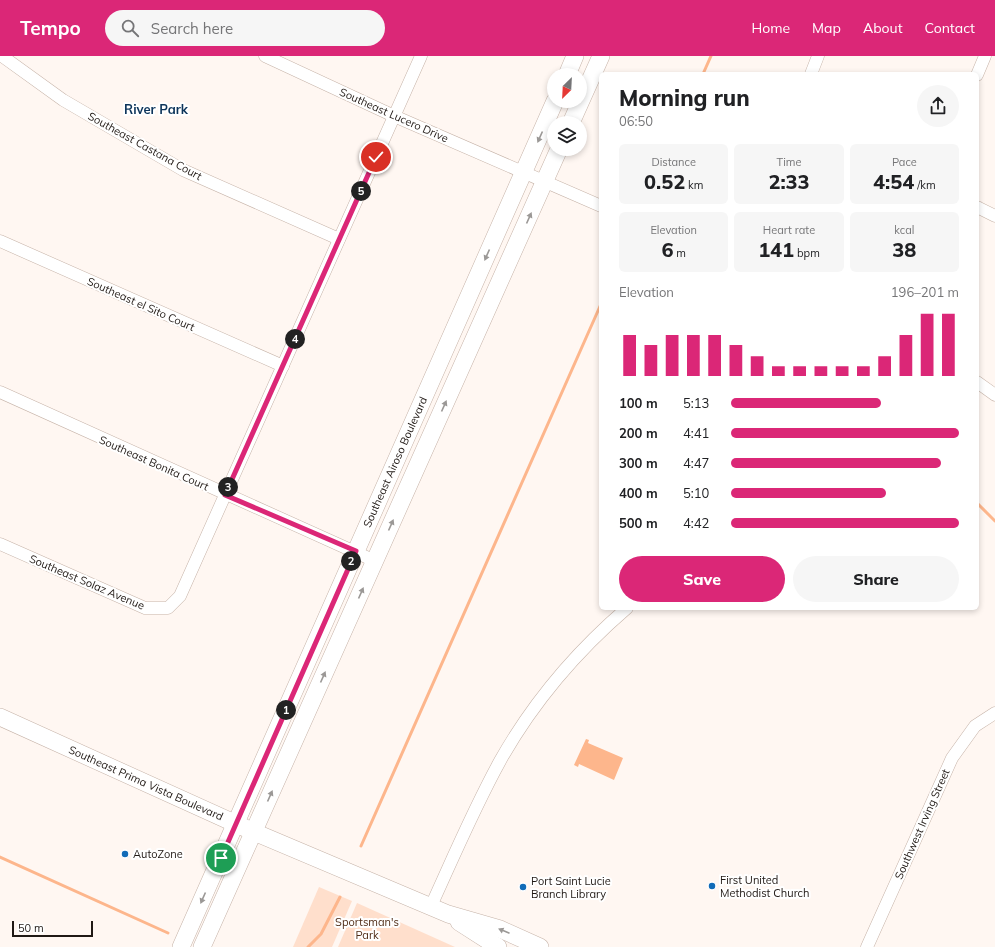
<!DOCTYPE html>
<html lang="en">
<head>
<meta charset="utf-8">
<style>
	body { margin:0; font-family:Mulish,sans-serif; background:#f6f6f6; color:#202124; height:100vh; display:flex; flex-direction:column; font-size:15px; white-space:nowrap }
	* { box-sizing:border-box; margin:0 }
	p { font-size:13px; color:#757577 }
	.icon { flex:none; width:22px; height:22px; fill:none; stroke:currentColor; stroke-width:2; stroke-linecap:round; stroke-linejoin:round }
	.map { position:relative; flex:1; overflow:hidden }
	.drawer { position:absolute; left:599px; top:16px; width:380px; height:538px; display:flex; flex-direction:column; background:#fff; border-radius:6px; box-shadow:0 2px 6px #0003 }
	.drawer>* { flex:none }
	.needle { width:26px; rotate:204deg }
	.fabs { position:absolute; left:547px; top:12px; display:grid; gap:8px }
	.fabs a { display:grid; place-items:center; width:40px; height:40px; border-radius:50%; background:#fff; box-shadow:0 2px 6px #0003; font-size:20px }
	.scale { position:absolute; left:12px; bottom:10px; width:81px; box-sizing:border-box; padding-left:4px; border:2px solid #201915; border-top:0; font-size:11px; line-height:14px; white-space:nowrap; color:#201915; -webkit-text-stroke:3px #fff; paint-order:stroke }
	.pin { position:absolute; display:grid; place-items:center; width:34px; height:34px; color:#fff; margin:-17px; border:2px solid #fff; border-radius:50%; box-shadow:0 1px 4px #0007 }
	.km { position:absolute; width:20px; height:20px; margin:-10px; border-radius:50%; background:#222; color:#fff; font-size:11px; line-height:20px; text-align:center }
	.round { display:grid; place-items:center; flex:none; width:42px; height:42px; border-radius:21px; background:#f6f6f6 }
	.overview { display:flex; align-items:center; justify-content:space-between; height:68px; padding:0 20px }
	h1 { font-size:22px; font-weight:800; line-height:30px }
	.figures { display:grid; grid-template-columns:repeat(3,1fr); gap:6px; height:68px; padding:4px 20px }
	.figures div { display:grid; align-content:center; border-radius:6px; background:#f6f6f6; text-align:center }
	.figures b { font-size:20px; font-weight:800 }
	.figures small { font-size:11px; font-weight:400 }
	.figures p { font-size:11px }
	.chart { height:112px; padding:8px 20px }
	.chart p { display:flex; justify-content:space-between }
	.chart svg { width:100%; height:72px; margin-top:4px; stroke:#db2777; stroke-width:6 }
	.primary-button { display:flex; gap:8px; margin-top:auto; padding:8px 20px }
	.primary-button a { flex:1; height:46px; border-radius:24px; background:#db2777; color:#fff; font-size:16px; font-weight:800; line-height:46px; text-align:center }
	.primary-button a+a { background:#f6f6f6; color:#202124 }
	ul { padding:0 20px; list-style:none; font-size:13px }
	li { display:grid; grid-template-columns:64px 48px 1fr; align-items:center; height:30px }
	li i { height:10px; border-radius:5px; background:#db2777 }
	header { display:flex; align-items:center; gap:24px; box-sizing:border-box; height:56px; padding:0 20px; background:#db2777; color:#fff }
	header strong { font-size:19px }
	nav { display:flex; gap:22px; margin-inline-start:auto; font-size:14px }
	.search { width:280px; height:36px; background:#f6f6f6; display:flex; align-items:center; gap:10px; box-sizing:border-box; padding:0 14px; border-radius:22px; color:#757577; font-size:15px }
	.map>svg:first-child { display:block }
	.green { fill:#ffdfcc }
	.water { fill:#fdb68c }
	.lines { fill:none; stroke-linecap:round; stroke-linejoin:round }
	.stream { stroke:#fdb68c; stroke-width:3 }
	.minor-casing { stroke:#c6b3a8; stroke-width:13 }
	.secondary-casing { stroke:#c6b3a8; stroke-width:18 }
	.minor { stroke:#fff; stroke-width:12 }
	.secondary { stroke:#fff; stroke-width:17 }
	.oneway { fill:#9b9896 }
	.route-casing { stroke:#fff; stroke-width:8 }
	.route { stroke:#db2777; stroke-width:5 }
	.poi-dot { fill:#106bb8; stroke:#fff; stroke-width:1.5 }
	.labels { text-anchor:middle; stroke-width:4; stroke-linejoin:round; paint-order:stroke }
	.street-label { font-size:11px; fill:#201915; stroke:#fff }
	.poi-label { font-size:11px; fill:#201915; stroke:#fff; text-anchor:start }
	.park-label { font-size:11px; fill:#502d17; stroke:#fff }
	.quarter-label { font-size:13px; font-weight:bold; fill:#0c345a; stroke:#fff }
</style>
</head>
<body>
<header>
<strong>Tempo</strong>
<div class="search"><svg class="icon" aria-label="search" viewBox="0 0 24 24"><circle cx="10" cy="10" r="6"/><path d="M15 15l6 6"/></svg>Search here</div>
<nav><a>Home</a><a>Map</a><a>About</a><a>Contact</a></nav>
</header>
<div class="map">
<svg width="995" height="891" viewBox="0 0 995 891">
	<rect width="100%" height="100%" fill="#fff7f2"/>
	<g class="green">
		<polygon points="319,831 352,845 332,891 293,891"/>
		<polygon points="357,847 455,891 338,891"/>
	</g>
	<polygon class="water" points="586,683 589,684 588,687 623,702 614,724 579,708 578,711 574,709"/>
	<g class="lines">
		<g class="stream">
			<polyline points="703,18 711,0"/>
			<polyline points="977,447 995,465"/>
			<polyline points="361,790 601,248"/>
			<polyline points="0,801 168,877"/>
			<polyline points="308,891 321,878 340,841"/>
		</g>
		<g class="minor-casing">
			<g id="minor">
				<polyline points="2,0 63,44 183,114 339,183"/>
				<polyline points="265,0 394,60 601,150"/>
				<polyline points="811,18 818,0"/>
				<polyline points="977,19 985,0"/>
				<polyline points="977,151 995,160"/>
				<polyline points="0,185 283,310"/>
				<polyline points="977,326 995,339"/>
				<polyline points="0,336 375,505"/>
				<polyline points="0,488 145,552 168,552 180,540 421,0"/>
				<path d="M431 850C453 802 474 752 500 705 532 648 577 595 627 552"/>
				<polyline points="867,891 952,702 975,670 995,657"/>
			</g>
		</g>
		<g class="secondary-casing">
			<g id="secondary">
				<polyline points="567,19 575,0"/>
				<polyline points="571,67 601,0"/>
				<polyline points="0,661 254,776 448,858 500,873 540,891"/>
				<polyline points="459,866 498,891"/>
				<polyline points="181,891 555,45"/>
				<polyline points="202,891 559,93"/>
			</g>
		</g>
		<use href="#minor" class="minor"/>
		<use href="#secondary" class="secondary"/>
	</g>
	<defs><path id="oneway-solid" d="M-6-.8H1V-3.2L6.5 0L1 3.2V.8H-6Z"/></defs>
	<g class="oneway">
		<use href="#oneway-solid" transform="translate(540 81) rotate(114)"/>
		<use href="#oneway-solid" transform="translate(529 162) rotate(-66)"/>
		<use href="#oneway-solid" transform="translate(487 199) rotate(114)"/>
		<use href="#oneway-solid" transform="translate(444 350) rotate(-66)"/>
		<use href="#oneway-solid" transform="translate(391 469) rotate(-66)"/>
		<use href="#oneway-solid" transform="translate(361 537) rotate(-66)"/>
		<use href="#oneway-solid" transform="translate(323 621) rotate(-66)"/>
		<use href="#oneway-solid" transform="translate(270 740) rotate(-66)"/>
		<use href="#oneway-solid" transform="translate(203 842) rotate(114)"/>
		<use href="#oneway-solid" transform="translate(504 875) rotate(-157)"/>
	</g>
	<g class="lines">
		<g class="route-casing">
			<polyline id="route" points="221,802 356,495 225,439 376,101"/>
		</g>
		<use href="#route" class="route"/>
	</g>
	<g class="poi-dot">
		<circle cx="125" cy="798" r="4"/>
		<circle cx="712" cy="830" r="4"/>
		<circle cx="523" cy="831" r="4"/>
	</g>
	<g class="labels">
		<g class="street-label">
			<text transform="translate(394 59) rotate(24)" y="4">Southeast Lucero Drive</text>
			<text transform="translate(145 90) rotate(29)" y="4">Southeast Castana Court</text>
			<text transform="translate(141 248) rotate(24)" y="4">Southeast el Sito Court</text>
			<text transform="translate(395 406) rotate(-66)" y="4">Southeast Airoso Boulevard</text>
			<text transform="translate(154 407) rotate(24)" y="4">Southeast Bonita Court</text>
			<text transform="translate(87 526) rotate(23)" y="4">Southeast Solaz Avenue</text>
			<text transform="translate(146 727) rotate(24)" y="4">Southeast Prima Vista Boulevard</text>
			<text transform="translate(922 768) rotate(-66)" y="4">Southwest Irving Street</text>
		</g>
		<g class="poi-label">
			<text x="133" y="802">AutoZone</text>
			<text x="720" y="828">First United<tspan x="720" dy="13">Methodist Church</tspan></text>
			<text x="531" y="829">Port Saint Lucie<tspan x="531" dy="13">Branch Library</tspan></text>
		</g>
		<g class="park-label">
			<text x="367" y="870">Sportsman's<tspan x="367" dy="13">Park</tspan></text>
		</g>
		<g class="quarter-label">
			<text x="156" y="58">River Park</text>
		</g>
	</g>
</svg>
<div class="fabs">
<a><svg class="needle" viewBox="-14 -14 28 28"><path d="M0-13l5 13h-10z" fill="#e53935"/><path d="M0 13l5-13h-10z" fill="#757577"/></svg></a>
<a><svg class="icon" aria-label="layers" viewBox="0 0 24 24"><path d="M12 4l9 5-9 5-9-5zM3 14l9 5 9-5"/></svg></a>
</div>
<div class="scale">50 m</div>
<div class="pin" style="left:221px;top:802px;background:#1e9e55"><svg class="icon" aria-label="arrive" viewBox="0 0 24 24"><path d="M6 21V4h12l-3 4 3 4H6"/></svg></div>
<div class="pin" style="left:376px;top:101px;background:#d93025"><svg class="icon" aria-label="check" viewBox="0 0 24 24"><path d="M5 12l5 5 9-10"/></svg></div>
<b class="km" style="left:286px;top:654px">1</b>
<b class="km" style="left:351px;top:505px">2</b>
<b class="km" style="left:228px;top:431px">3</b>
<b class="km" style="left:295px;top:283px">4</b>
<b class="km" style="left:361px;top:135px">5</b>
<section class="drawer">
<div class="overview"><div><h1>Morning run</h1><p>06:50</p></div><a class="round"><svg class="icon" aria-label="share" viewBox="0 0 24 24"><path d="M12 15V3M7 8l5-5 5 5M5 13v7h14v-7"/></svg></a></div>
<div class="figures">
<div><p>Distance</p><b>0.52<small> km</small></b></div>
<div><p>Time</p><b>2:33</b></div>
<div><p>Pace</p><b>4:54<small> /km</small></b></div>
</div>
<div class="figures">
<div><p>Elevation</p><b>6<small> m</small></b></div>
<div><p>Heart rate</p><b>141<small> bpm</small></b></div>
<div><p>kcal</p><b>38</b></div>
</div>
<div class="chart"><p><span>Elevation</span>196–201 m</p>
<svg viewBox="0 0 160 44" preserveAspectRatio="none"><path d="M5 44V19M15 44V25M25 44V19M35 44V19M45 44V19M55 44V25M65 44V32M75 44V38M85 44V38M95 44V38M105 44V38M115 44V38M125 44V32M135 44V19M145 44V6M155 44V6"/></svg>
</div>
<ul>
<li><b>100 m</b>5:13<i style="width:66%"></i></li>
<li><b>200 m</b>4:41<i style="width:100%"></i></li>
<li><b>300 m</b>4:47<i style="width:92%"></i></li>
<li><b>400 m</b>5:10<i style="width:68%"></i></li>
<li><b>500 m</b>4:42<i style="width:100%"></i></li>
</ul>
<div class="primary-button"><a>Save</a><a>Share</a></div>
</section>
</div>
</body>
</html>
